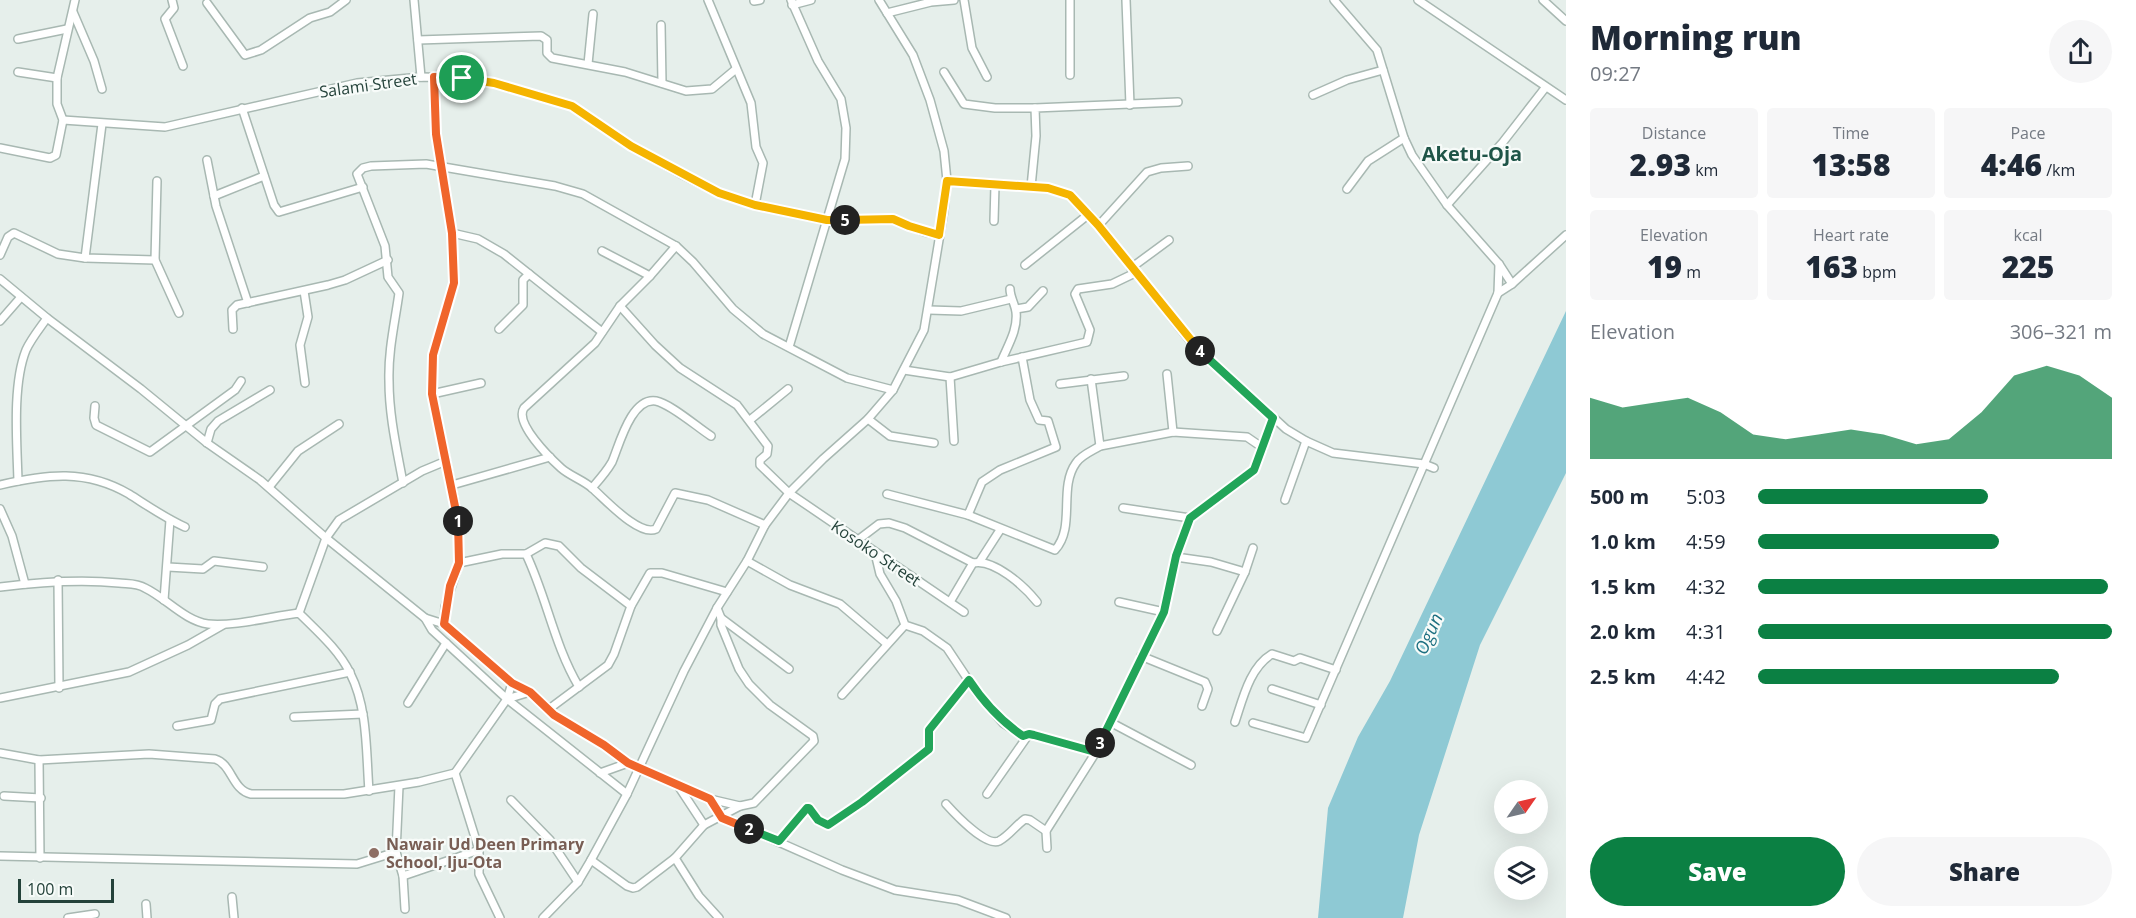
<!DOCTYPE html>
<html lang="en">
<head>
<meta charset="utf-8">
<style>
	body { margin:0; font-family:"Open Sans",sans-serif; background:#f6f6f7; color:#1f2937; height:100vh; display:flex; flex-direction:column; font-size:22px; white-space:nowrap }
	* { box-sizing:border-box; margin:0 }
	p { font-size:20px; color:#747a83 }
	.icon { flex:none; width:33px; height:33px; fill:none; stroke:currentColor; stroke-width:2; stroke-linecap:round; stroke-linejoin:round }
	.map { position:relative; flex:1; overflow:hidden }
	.panel { display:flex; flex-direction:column; background:#fff; width:570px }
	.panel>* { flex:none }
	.needle { width:39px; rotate:56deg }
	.controls { position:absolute; left:1494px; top:780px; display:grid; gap:12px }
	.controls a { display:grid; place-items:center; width:54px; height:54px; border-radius:50%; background:#fff; box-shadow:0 6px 24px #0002; font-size:30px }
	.scale { position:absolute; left:18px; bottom:15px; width:96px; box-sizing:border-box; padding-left:6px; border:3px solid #24423a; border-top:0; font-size:16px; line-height:21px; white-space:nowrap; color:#24423a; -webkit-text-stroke:4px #f7fbf9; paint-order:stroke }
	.pin { position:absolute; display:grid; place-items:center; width:51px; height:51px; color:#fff; margin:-26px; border:3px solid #fff; border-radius:50%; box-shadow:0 2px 6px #0007 }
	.km { position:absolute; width:30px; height:30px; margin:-15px; border-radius:50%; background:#222; color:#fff; font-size:16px; line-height:30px; text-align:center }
	.round { display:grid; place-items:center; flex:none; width:63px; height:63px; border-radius:32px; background:#f6f6f7 }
	.headline { display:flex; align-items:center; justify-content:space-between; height:102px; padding:0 24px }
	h1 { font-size:33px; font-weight:800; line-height:45px }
	.figures { display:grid; grid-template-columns:repeat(3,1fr); gap:9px; height:102px; padding:6px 24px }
	.figures div { display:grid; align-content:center; border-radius:6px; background:#f6f6f7; text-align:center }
	.figures b { font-size:30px; font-weight:800 }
	.figures small { font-size:16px; font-weight:400 }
	.figures p { font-size:16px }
	.chart { height:168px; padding:12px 24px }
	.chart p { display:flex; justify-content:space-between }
	.chart svg { width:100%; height:108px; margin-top:6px; fill:#0b8043; opacity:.7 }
	.cta { display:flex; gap:12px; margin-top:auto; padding:12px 24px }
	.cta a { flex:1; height:69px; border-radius:36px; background:#0b8043; color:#fff; font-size:24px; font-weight:800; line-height:69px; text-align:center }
	.cta a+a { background:#f6f6f7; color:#1f2937 }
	ul { padding:0 24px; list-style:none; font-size:20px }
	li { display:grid; grid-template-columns:96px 72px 1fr; align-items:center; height:45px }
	li i { height:15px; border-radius:8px; background:#0b8043 }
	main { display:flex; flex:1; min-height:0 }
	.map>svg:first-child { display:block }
	.water { fill:#8ec9d4 }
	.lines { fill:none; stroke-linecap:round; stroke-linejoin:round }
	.street-casing { stroke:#a8b8b2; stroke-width:10 }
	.street { stroke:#fff; stroke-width:7 }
	.split-1-casing { stroke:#fff; stroke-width:12 }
	.split-2-casing { stroke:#fff; stroke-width:12 }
	.split-3-casing { stroke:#fff; stroke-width:12 }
	.split-4-casing { stroke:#fff; stroke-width:12 }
	.split-5-casing { stroke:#fff; stroke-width:12 }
	.split-6-casing { stroke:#fff; stroke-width:12 }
	.split-1 { stroke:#f0652b; stroke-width:8 }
	.split-2 { stroke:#f0652b; stroke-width:8 }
	.split-3 { stroke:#22a559; stroke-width:8 }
	.split-4 { stroke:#22a559; stroke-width:8 }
	.split-5 { stroke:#f5b400; stroke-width:8 }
	.split-6 { stroke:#f5b400; stroke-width:8 }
	.education-dot { fill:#8d6e63; stroke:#f7fbf9; stroke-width:2 }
	.labels { text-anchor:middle; stroke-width:4.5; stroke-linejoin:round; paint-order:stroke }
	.street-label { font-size:16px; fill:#24423a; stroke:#f7fbf9 }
	.education-label { font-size:16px; font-weight:bold; fill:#785e54; stroke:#f7fbf9; text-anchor:start }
	.water-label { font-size:18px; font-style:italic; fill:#1c6f80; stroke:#f7fbf9 }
	.quarter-label { font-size:20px; font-weight:bold; fill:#1f5548; stroke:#f7fbf9 }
</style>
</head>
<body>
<main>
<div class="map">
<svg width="1566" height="918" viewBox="0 0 1566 918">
	<rect width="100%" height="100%" fill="#e6efeb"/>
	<polygon class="water" points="1566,311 1566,473 1480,645 1419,835 1403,918 1318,918 1328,808 1358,737 1390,681"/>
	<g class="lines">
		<g class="street-casing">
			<g id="street">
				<polyline points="172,0 174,8 165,19 183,66"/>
				<polyline points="414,0 421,77"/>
				<polyline points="708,0 751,103 756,147 763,163 755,205"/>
				<polyline points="964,0 972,48 987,77"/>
				<polyline points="1070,0 1070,75"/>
				<polyline points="1126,0 1130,105"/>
				<polyline points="1334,0 1377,50 1404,138 1412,155 1447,205 1499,264 1512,284"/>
				<polyline points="1418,0 1566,100"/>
				<polyline points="1543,0 1566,21"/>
				<polyline points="754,1 760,0"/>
				<polyline points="207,3 245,55 261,50 310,18 330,12 346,0"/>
				<polyline points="792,5 811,0"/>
				<polyline points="73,12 94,61 102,89"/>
				<polyline points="887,13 931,2 954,0"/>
				<polyline points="661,25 662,83"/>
				<polyline points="18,39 67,29"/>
				<polyline points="418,40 541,36 547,40 547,53 552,58 625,72 686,91 712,89 736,69"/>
				<polyline points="588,64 593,14"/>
				<polyline points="18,72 57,78"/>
				<polyline points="944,72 964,104 995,108 1035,108"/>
				<polyline points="434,77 436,134 452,233 454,283 433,355 432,394 456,507 459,538 459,563 445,607 444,624"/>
				<polyline points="1313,95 1347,80 1383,70"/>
				<polyline points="242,108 274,205 279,212 363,187"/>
				<polyline points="63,120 165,127 357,83 421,77 462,78 494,83 572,106 631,146 681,174 719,193 755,205 827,220 893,219 925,232 939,235"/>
				<polyline points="0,148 50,158 56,155 63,120 57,104 57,78 75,0"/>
				<polyline points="207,160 216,206 248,303"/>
				<polyline points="157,181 155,260 179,313"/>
				<polyline points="947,181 1048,188 1070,195 1099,225 1191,342 1286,429 1306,441 1333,453 1424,464 1434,468"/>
				<polyline points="1031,187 1036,136 1035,108 1178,102"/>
				<polyline points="1347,189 1368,161 1404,138"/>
				<polyline points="214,196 264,176"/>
				<polyline points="1447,205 1503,142 1545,88"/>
				<polyline points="994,221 995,185"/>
				<polyline points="1099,225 1147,172 1161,168 1188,166"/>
				<polyline points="452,233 478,239 504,254 602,332"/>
				<path d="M676 246 650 276 620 306 595 343 524 408C514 423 550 458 561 468 570 476 583 480 592 488 605 499 639 537 656 529L675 493 708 500 765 525"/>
				<polyline points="602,251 650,276"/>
				<polyline points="0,255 8,237 14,233 58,254 85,258 155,260"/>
				<polyline points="85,258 102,124"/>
				<polyline points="1025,265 1089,214"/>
				<polyline points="1131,268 1169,240"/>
				<polyline points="0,279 47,318 141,389 207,443 260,480 326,538 425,618 432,630 507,699 627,794"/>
				<polyline points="304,291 308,317 300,345 305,383"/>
				<polyline points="1498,293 1512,284 1566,235"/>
				<polyline points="620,306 655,345 680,368 737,405 768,446 767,454 760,460 760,465 789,493 964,612"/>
				<polyline points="1016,309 1028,307 1043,291"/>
				<polyline points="929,310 961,311 1011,299"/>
				<polyline points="0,321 21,297"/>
				<polyline points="233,329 232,310 237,305 328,285 345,280 388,260"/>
				<polyline points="499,329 523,305 523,280 529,274"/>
				<polyline points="789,347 845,159 846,128 841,99 818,61 791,0"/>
				<path d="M1001 362C1008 345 1018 330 1016 312 1015 304 1010 297 1010 289"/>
				<polyline points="904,370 950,377 1001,362 1087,342 1090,330 1075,294 1078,289 1112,284 1135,273"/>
				<polyline points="1167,374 1173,432"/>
				<polyline points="950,377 954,441"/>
				<polyline points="1091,379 1100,446 1173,432 1247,437 1263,448"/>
				<polyline points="1060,384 1124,376"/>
				<polyline points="432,394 481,383"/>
				<polyline points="95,406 94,418 96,425 150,452 235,390 241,381"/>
				<polyline points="868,419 890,436 934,443"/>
				<polyline points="750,420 788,389"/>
				<polyline points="207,443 211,429 218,421 270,390"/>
				<path d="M18 481C17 443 12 385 26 350 31 339 40 328 47 318"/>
				<path d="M403 483C397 450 389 416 389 381 388 351 395 322 399 293L388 277 385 246 357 174 363 168 371 166 426 164 555 186 583 194 676 246 693 262 733 309 763 334 847 378 893 390"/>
				<path d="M0 485C47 474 86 469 129 494 148 506 165 518 185 527"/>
				<polyline points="452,485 550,457"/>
				<polyline points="269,487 298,451 339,424"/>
				<path d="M592 488C599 480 607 471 612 462 619 446 631 397 656 401 671 404 697 427 711 436"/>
				<polyline points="887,494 968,515 982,482 1000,470 1056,447 1048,421 1039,420 1030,400 1022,357"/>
				<polyline points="1285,500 1306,441"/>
				<polyline points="1123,508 1190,518"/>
				<polyline points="0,509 12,536 25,584"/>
				<path d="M968 515 1055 550C1076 527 1058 488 1076 463 1081 455 1092 451 1100 446"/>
				<path d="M858 540 879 524 889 523 905 528 973 563C994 558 1025 587 1037 602"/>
				<polyline points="875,553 880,574 896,601 905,625 923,631 947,648 977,693 1003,723 1025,737"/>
				<path d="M526 554C547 598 554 645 579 687"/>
				<polyline points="1176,557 1211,562 1245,572"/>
				<polyline points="747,561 790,585 840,604 887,644"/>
				<polyline points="980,561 1000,530"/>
				<polyline points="459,563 502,554 526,554 545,543 559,546 581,568 631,606"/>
				<polyline points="168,567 203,569 214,561 263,567"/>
				<polyline points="58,580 59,688"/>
				<path d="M0 587C40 582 78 579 119 583 128 584 137 583 145 588 166 598 185 621 208 624 233 627 273 616 299 613 317 631 339 650 350 673 368 708 366 752 369 791"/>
				<polyline points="164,600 170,520"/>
				<polyline points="950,602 973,563"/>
				<polyline points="1119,602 1164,612"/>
				<polyline points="299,613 326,538 339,520 422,471 446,461"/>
				<polyline points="425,618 444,624 512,683 530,692 554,715 604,745 628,763 710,799 740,806"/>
				<polyline points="721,618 789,669"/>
				<polyline points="1217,631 1245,572 1253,548"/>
				<polyline points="1141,656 1205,682 1208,689 1202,706"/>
				<polyline points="512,683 507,699 530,692"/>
				<polyline points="1272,689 1321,705"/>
				<polyline points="842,695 905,625"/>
				<polyline points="0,698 129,672 188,645 223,625"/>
				<polyline points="408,703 446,643"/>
				<polyline points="549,709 608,665 614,654 631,606 650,573 662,573 727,592"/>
				<polyline points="294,717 363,714"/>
				<polyline points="1110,722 1191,765"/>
				<path d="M1235 722C1243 698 1250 667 1272 654L1294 661 1300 658 1336 670"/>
				<polyline points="1253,723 1306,738 1498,293 1499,264"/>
				<polyline points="177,726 211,720 215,704 220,699 350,672"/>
				<path d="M0 753 39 760 149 754 215 759C232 764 232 790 251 794H344L419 782 455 773"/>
				<polyline points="39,760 40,858"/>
				<polyline points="600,773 628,763"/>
				<polyline points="399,786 396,852 403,876 405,909"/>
				<polyline points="679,787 704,825"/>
				<polyline points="987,794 1029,734 1096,752"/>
				<polyline points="4,796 41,798"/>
				<polyline points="710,799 722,817 842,870 895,890 958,900 1006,918"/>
				<polyline points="511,800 550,840 578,882"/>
				<path d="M946 804C955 814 986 847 999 841 1009 836 1016 825 1025 819L1030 820 1046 831"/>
				<polyline points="779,841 807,808 809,808 818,820 828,825 862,802 929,749 929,730 969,680"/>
				<polyline points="1047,848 1046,831 1096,752 1164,612 1176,557 1190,518 1254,470 1273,418"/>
				<polyline points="0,856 357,864 396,852"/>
				<polyline points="675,858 699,896 719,918"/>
				<polyline points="591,860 627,886 633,888 637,887 675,858 704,825 740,806 754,803 814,741 813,736 770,705 749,684 739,669 721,625 721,618 717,608"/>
				<polyline points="403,876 479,850"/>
				<polyline points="232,897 234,918"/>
				<polyline points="146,904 147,918"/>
				<polyline points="68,918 95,914"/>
				<polyline points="500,918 479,874 479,850 455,773 507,699"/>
				<polyline points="543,918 578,882 591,860 627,794 684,671 717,608 747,561 765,525 789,493 823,459 868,419 893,390 924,330 944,210 947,181 944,151 930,100 913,55 879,0"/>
			</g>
		</g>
		<use href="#street" class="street"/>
	</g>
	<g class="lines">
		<g class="split-1-casing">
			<polyline id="split-1" points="458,521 432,394 433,355 454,283 452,233 436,134 434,77 462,78"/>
		</g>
		<g class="split-2-casing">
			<polyline id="split-2" points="458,521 459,563 450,586 444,624 512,683 530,692 554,715 604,745 628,763 710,799 722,818 749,829"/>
		</g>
		<g class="split-3-casing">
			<path id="split-3" d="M749 829 779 841 807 808H809L818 820 828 825 862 802 929 749V730L969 680C984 703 1001 721 1023 736L1029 734 1034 735 1095 752 1100 743"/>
		</g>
		<g class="split-4-casing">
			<polyline id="split-4" points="1100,743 1164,612 1176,556 1190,518 1254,470 1273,418 1200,351"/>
		</g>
		<g class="split-5-casing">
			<polyline id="split-5" points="845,220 893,219 909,226 939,235 947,181 1048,188 1070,195 1098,225 1200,351"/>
		</g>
		<g class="split-6-casing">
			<polyline id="split-6" points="462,78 494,83 572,106 631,146 719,193 755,205 827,220 845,220"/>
		</g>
		<use href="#split-1" class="split-1"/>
		<use href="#split-2" class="split-2"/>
		<use href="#split-3" class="split-3"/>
		<use href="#split-4" class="split-4"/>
		<use href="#split-5" class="split-5"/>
		<use href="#split-6" class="split-6"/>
	</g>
	<circle class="education-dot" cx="374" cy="853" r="6"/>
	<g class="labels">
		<g class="street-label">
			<text transform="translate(368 85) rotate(-8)" y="6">Salami Street</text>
			<text transform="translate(876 553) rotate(34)" y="6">Kosoko Street</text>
		</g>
		<g class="education-label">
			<text x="386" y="850">Nawair Ud Deen Primary<tspan x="386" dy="18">School, Iju-Ota</tspan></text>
		</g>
		<g class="water-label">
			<text transform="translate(1429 634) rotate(-66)" y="6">Ogun</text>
		</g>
		<g class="quarter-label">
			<text x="1472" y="161">Aketu-Oja</text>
		</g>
	</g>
</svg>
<div class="controls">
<a><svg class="needle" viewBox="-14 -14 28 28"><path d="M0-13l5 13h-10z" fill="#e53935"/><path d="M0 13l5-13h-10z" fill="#747a83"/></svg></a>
<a><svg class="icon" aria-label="layers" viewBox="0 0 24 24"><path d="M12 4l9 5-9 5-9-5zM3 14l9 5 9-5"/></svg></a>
</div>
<div class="scale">100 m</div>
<div class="pin" style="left:462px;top:78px;background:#1e9e55"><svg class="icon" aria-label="arrive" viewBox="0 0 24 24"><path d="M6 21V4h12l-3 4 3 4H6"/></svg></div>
<b class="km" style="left:458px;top:521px">1</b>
<b class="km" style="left:749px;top:829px">2</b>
<b class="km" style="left:1100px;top:743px">3</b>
<b class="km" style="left:1200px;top:351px">4</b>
<b class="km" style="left:845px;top:220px">5</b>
</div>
<section class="panel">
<div class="headline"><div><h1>Morning run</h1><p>09:27</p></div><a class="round"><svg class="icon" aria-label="share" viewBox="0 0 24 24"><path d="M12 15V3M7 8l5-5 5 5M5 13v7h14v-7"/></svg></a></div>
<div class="figures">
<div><p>Distance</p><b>2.93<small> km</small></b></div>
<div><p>Time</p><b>13:58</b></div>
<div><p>Pace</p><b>4:46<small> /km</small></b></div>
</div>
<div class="figures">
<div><p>Elevation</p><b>19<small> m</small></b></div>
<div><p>Heart rate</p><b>163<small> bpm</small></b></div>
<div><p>kcal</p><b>225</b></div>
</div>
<div class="chart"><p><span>Elevation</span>306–321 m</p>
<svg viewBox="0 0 160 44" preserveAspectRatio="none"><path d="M0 44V19L10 23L20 21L30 19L40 25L50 34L60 36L70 34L80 32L90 34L100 38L110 36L120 25L130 10L140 6L150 10L160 19V44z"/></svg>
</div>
<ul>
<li><b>500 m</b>5:03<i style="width:65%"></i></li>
<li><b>1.0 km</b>4:59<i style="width:68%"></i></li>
<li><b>1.5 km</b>4:32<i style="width:99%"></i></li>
<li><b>2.0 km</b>4:31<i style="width:100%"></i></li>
<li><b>2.5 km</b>4:42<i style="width:85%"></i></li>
</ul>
<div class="cta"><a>Save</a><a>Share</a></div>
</section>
</main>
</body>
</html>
